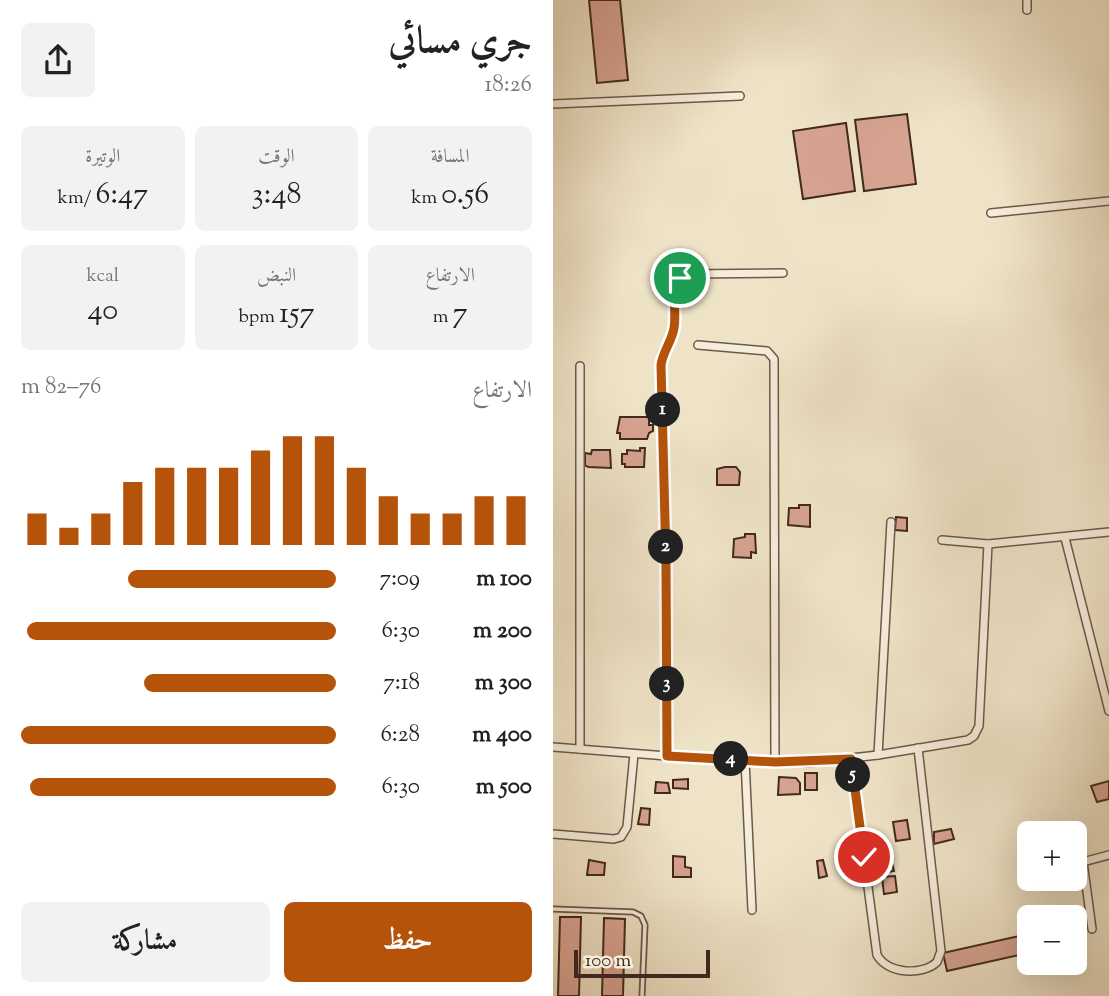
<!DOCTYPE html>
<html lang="ar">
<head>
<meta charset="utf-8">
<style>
	body { margin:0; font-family:"Sorts Mill Goudy",Amiri,serif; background:#f2f2f2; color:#222; direction:rtl; height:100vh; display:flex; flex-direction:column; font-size:26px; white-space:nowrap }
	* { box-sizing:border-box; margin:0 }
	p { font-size:23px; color:#767676 }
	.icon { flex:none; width:38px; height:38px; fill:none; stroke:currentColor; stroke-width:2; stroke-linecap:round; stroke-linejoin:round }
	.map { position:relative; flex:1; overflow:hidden; direction:ltr }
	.drawer { display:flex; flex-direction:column; background:#fff; width:553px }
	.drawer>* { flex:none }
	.tools { position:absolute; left:464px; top:821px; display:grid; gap:14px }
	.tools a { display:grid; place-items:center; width:70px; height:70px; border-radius:10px; background:#fff; box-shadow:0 7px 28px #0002; font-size:35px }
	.scale { position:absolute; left:21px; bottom:18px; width:136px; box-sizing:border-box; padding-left:7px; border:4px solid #43291d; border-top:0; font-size:19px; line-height:24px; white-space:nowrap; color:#43291d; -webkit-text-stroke:5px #f5eddb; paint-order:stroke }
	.pin { position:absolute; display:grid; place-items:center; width:60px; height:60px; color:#fff; margin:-30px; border:4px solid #fff; border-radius:50%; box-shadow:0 2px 7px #0007 }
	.km { position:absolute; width:35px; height:35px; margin:-18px; border-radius:50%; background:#222; color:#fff; font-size:19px; line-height:35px; text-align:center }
	.round { display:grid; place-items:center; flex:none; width:74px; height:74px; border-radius:10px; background:#f2f2f2 }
	.headline { display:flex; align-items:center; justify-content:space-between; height:119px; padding:0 21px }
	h1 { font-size:38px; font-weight:600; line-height:52px }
	.stats { display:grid; grid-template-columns:repeat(3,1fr); gap:10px; height:119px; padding:7px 21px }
	.stats div { display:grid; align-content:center; border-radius:10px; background:#f2f2f2; text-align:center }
	.stats b { font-size:30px; font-weight:600 }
	.stats small { font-size:19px; font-weight:400 }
	.stats p { font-size:19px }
	.chart { height:196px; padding:14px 21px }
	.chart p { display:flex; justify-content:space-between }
	.chart svg { width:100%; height:126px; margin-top:7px; stroke:#b45309; stroke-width:6 }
	.action { display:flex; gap:14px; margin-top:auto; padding:14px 21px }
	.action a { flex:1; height:80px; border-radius:10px; background:#b45309; color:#fff; font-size:28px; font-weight:600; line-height:80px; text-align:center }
	.action a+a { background:#f2f2f2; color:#222 }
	ul { padding:0 21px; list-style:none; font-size:23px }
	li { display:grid; grid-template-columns:112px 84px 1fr; align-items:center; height:52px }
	li i { height:18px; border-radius:9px; background:#b45309 }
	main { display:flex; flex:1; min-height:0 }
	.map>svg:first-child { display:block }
	.building { fill:#d7a391; stroke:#43291d; stroke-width:2 }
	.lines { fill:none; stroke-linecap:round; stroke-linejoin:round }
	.lane-casing { stroke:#6e5848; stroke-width:7 }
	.street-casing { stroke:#6e5848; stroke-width:10 }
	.lane { stroke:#f5eddb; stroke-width:3.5 }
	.street { stroke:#f5eddb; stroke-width:7 }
	.route-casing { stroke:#fff; stroke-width:14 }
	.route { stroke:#b45309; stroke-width:9 }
</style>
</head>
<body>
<main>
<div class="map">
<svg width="556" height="996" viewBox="0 0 556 996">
	<rect width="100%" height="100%" fill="#efe3c7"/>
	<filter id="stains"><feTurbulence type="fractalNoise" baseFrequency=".00286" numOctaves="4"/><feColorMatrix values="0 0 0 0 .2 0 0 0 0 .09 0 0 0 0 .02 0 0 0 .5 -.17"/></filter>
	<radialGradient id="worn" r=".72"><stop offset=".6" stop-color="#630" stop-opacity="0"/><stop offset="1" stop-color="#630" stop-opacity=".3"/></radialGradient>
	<g class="building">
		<polygon points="36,0 67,0 75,80 44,83"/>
		<polygon points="354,114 363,184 311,191 302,120"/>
		<polygon points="293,123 302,191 250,199 240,131"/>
		<polygon points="67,417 96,417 96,425 100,425 100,431 96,433 94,439 67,439 67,433 64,433"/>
		<polygon points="87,448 92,448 91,467 72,467 72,464 69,464 69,454 74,454 74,450 87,451"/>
		<polygon points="39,450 57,450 58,468 35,467 32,465 32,453 38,454"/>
		<polygon points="172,467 183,467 187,472 186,485 164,485 164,469"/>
		<polygon points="246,505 257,505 257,527 235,525 236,508 246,508"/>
		<polygon points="343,517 354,518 354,531 342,530"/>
		<polygon points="192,534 202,534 203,553 198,552 198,558 180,557 181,539 192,537"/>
		<rect x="252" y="773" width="12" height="17"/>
		<polygon points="226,777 243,778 247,783 247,794 225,795"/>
		<polygon points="135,779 135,789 120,788 120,780"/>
		<polygon points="556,781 556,799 544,802 538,786"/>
		<polygon points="103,782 115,783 117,793 102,793"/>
		<polygon points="88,808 97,809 96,825 85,824"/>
		<polygon points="354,820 357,839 343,841 340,822"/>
		<polygon points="398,829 401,839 381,844 381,832"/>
		<polygon points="120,856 132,857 132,867 138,868 138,877 120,877"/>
		<polygon points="338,859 341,871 328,873 327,862"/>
		<polygon points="36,860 52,863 51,875 34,875"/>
		<polygon points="270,860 274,876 266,878 264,861"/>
		<polygon points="342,876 344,892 331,894 329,877"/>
		<polygon points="509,878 510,886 498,888 496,879"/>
		<polygon points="7,917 28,917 26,996 5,996"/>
		<polygon points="51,918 72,919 70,996 49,996"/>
		<polygon points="522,927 530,927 531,940 522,942"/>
		<polygon points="471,935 475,953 394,971 390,953"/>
	</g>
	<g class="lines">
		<g class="lane-casing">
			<polyline id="lane" points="0,909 80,912 88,916 92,925 89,996"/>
		</g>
		<g class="street-casing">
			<g id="street">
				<polyline points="474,10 474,0"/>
				<polyline points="0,104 187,96"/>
				<polyline points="438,213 556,201"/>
				<polyline points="145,345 214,351 221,359 222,763"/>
				<polyline points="27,366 27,749"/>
				<polyline points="512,538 556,711"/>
				<polyline points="435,544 556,532"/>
				<polyline points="0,747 114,756 113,560 108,365 109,354 121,331 122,286 127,278 135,274 230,273"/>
				<polyline points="325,755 338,522"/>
				<polyline points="114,756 254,763 325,755 415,740 421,736 426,726 435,544 389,540"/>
				<path d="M298 759 324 955C335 974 369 976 384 962L388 951 365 748"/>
				<polyline points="192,760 199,910"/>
				<polyline points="0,834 61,839 68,837 74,827 81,754"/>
				<polyline points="530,862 539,929"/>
				<polyline points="522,864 556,855"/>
			</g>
		</g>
		<use href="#lane" class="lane"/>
		<use href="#street" class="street"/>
	</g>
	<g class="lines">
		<g class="route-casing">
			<path id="route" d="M127 278C117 291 124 312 121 328 119 341 110 351 108 365L113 560 114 756 222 762 298 759 311 857"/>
		</g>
		<use href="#route" class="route"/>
	</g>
	<rect width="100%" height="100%" filter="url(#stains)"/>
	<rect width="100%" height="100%" fill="url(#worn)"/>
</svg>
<div class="tools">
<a>+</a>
<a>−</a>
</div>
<div class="scale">100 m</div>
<div class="pin" style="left:127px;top:278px;background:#1e9e55"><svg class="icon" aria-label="arrive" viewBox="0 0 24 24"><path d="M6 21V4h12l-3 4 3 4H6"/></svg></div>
<div class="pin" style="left:311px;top:857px;background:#d93025"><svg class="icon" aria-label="check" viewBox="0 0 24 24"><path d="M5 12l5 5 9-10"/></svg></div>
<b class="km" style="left:110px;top:410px">1</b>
<b class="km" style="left:113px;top:547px">2</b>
<b class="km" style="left:114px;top:684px">3</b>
<b class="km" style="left:178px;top:759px">4</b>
<b class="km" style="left:300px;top:775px">5</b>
</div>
<section class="drawer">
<div class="headline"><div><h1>جري مسائي</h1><p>18:26</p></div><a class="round"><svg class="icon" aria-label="share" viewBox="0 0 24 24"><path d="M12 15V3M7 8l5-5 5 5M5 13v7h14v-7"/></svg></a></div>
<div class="stats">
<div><p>المسافة</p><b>0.56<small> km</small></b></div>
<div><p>الوقت</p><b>3:48</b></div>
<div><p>الوتيرة</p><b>6:47<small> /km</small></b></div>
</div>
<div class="stats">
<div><p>الارتفاع</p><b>7<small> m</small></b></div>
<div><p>النبض</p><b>157<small> bpm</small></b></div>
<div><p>kcal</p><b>40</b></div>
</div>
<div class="chart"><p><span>الارتفاع</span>76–82 m</p>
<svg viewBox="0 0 160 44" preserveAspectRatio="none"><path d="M5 44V33M15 44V38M25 44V33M35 44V22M45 44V17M55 44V17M65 44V17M75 44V11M85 44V6M95 44V6M105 44V17M115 44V27M125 44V33M135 44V33M145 44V27M155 44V27"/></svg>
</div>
<ul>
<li><b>100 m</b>7:09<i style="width:66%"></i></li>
<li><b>200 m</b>6:30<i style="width:98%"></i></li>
<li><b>300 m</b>7:18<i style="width:61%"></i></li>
<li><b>400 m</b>6:28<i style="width:100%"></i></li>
<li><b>500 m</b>6:30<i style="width:97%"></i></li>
</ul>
<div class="action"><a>حفظ</a><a>مشاركة</a></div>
</section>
</main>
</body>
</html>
